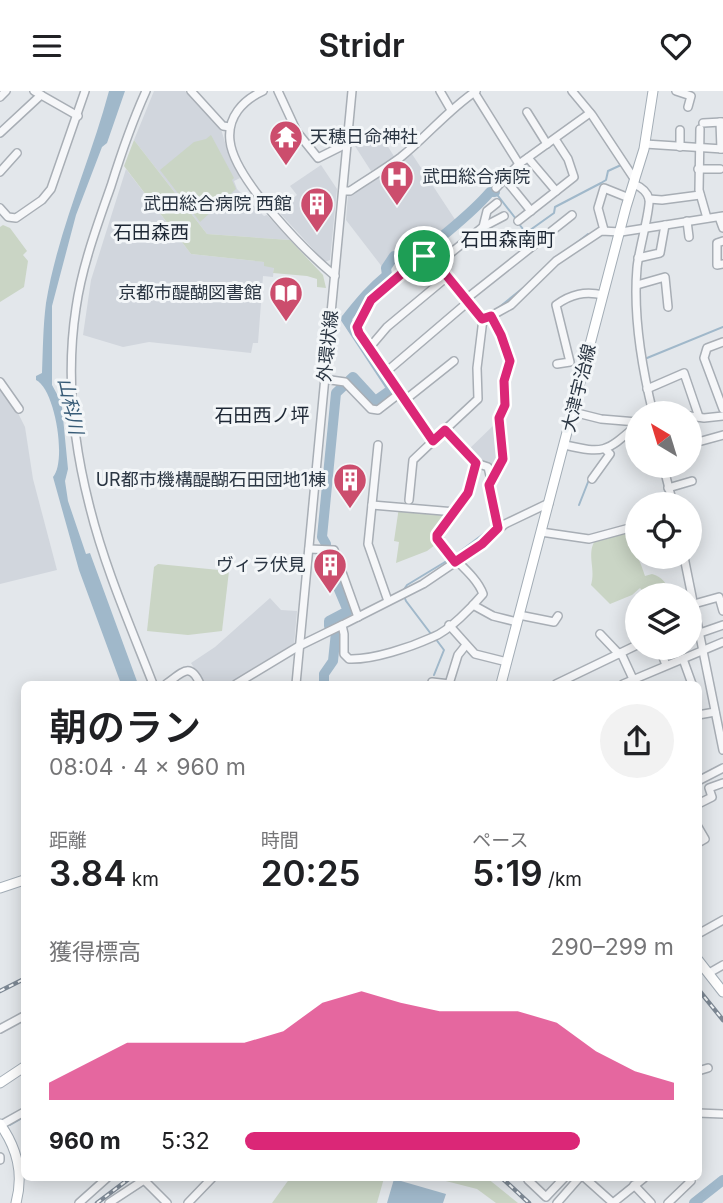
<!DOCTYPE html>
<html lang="ja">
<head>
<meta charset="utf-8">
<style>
	body { margin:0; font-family:Inter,"Noto Sans JP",sans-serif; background:#f2f2f2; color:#202124; height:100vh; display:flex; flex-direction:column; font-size:26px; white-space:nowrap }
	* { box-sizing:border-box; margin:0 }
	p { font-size:23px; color:#757577 }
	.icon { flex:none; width:38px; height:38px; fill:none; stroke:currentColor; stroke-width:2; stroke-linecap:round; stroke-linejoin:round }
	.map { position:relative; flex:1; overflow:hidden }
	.side { position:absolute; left:21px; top:590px; width:681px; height:500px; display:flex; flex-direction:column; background:#fff; border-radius:10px; box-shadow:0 4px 18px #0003 }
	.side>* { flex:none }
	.needle { width:46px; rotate:322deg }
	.controls { position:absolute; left:625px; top:310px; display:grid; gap:14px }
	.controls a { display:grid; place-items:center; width:77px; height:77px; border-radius:50%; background:#fff; box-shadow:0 4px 18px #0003; font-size:35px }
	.pin { position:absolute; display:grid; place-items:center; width:60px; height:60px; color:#fff; margin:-30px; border:4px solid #fff; border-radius:50%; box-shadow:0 2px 7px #0007 }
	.round { display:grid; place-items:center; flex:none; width:74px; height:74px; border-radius:37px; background:#f2f2f2 }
	.head { display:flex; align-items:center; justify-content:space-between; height:119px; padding:0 28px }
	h1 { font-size:38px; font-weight:600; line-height:52px }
	.figures { display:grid; grid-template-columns:repeat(3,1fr); gap:10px; height:119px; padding:7px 28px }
	.figures div { display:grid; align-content:center }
	.figures b { font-size:35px; font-weight:600 }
	.figures small { font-size:19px; font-weight:400 }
	.figures p { font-size:19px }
	.chart { height:196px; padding:14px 28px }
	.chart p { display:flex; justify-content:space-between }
	.chart svg { width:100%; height:126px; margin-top:7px; fill:#db2777; opacity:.7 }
	ul { padding:0 28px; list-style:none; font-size:23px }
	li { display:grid; grid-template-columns:112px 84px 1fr; align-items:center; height:52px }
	li i { height:18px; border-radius:9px; background:#db2777 }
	header { display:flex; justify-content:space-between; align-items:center; height:91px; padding:0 28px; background:#fff; font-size:32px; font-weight:600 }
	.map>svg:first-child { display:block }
	.built { fill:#d1d6dd }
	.green { fill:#cad5c5 }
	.water { fill:#a0b8ca }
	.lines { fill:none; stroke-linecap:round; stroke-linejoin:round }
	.stream { stroke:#a0b8ca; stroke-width:2 }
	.river { stroke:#a0b8ca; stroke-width:10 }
	.minor-casing { stroke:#a8aeb5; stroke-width:10 }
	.major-casing { stroke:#a3adb6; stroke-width:11 }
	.minor { stroke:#f6f7f9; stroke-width:7 }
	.major { stroke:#fff; stroke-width:9 }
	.rail-casing { stroke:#7d8894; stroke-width:4.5 }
	.rail { stroke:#f3f6f8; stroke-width:2; stroke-dasharray:5; stroke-linecap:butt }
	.route-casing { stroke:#fff; stroke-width:14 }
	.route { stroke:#db2777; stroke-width:9 }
	.labels { text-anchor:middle; stroke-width:6; stroke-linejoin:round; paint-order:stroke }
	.poi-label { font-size:18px; fill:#2b3643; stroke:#f3f6f8; text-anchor:end }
	.street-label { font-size:18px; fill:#2b3643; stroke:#f3f6f8 }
	.neighbourhood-label { font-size:19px; fill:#1d2734; stroke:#f3f6f8 }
	.water-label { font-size:19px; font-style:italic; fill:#365a76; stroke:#f3f6f8 }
</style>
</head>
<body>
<header><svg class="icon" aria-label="menu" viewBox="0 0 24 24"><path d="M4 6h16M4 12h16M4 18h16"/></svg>Stridr<svg class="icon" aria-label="heart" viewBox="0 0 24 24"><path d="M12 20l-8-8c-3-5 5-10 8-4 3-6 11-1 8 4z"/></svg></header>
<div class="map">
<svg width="723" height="1112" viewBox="0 0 723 1112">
	<rect width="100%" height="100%" fill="#e3e7eb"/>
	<g class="built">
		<polygon points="154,0 185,0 221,38 229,65 240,87 234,90 237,98 264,125 267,124 290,149 207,143 134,49"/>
		<polygon points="354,35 365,50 379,41 395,67 371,80 353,52"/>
		<polygon points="410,60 456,130 423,154 423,156 419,160 402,165 395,160 383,177 346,129 348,103 398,70 401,74 406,71 403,67"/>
		<polygon points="321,74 337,98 330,169 325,171 278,120 297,104 290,95"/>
		<polygon points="126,78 191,163 265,171 274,176 273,186 263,185 258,252 253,252 251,262 149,251 123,256 83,244 91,189"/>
		<polygon points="0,297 18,322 25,336 33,388 57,479 0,493"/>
		<polygon points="497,331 502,368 493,382 475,372 466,361"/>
		<polygon points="270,507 281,519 297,520 294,554 231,593 204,593 191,572 215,556"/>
	</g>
	<g class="green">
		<polygon points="211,44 234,87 232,89 236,98 200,131 160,79 194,51 206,48"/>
		<polygon points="134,49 207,143 290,149 323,184 326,197 317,196 317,188 307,185 273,182 274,177 264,175 264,171 191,163 124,75"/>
		<polygon points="3,134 10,137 27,160 23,164 28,170 24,196 0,211 0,136"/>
		<polygon points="399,416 448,421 434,439 435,454 427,460 396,472 399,451 394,450"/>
		<path d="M625 442C630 446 643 477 645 485L652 483C662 486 669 493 668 504H646L640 497 632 504 610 513 591 494C596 479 587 465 594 451Z"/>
		<polygon points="158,473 229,480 222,540 188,544 147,540 154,476"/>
		<polygon points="290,1087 384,1087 377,1112 272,1112"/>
		<polygon points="434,1087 487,1087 518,1112 496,1112 477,1098"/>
	</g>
	<g class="water">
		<path d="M109 0H125L107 52 102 56 76 124 52 215V294L58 305 61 306 68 378 65 390 68 410 86 463 90 462 138 593H121L79 479 53 386C67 370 55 298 36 289V285L42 282C43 258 43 235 46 212 58 139 90 71 109 0Z"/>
		<polygon points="394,1088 446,1103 443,1112 387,1112"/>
	</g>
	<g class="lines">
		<g class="stream">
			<polyline points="495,101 516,128"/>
			<polyline points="519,133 526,142 554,122 555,116 601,92 606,89 608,80 621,74"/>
			<polyline points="575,153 588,143"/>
			<polyline points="497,218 523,197"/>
			<polyline points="647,267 723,236"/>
			<polyline points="579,414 590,386"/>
			<polyline points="454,465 494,435"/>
			<polyline points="403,500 407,494 450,468"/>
			<polyline points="404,505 406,510 431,543"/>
			<polyline points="434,584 444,559 435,547"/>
			<polyline points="195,593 196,593"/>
			<polyline points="10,1034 24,1026"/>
		</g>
		<g class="river">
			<path d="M324 593V583L333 570 336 541 329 535V530L348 520 327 470 326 453 322 446 336 302 353 286 375 310 392 298 346 228C359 212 370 198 387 184L386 177 394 165C397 165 400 168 403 168 420 169 478 115 490 101H495"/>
			<polyline points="694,1112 723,1089"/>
		</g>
		<g class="minor-casing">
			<g id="minor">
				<polyline points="34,0 78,25"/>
				<path d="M146 0C132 31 121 63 111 95 97 135 82 175 76 217 66 282 73 350 89 413 104 475 130 534 153 593"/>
				<polyline points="191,0 223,35 230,36"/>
				<path d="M263 0C243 9 227 26 230 50 234 88 305 160 335 185"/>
				<polyline points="278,0 297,41 318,67 348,52"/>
				<polyline points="440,0 451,19"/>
				<polyline points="572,0 592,24 635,89"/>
				<polyline points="676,0 691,5 688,16"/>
				<polyline points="474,1 519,73"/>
				<polyline points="0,6 6,0"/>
				<polyline points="527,21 547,53"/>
				<polyline points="720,31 721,58"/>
				<polyline points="703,32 722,31"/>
				<polyline points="700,38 699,99 707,127"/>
				<polyline points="680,39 680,56"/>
				<polyline points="0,42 41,4"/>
				<polyline points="645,53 723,58"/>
				<polyline points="528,67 556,100"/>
				<polyline points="698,78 720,78"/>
				<polyline points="0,81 17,62"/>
				<polyline points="505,88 531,120"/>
				<path d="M634 93C641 96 647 100 649 108 651 117 638 162 637 177 633 223 642 277 653 322"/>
				<polyline points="496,97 519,73 590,22"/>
				<path d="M343 100H350C366 89 385 78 401 66 427 45 448 19 476 0"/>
				<polyline points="649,108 662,109 700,104"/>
				<polyline points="0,117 8,126 16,127 42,109 51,98 85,0"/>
				<polyline points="719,126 723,137"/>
				<polyline points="518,130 574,86 568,68 555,48"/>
				<polyline points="687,130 689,146"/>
				<polyline points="483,136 504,125"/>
				<polyline points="604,139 598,117 604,97 629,107"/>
				<polyline points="723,150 717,152 717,174 723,173"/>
				<polygon points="427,164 434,168 483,228 477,277 478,308 433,350 359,242 357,236 371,209 421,166"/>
				<polyline points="638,167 660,162 665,134"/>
				<polyline points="437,173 483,136 487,120 497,112"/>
				<polyline points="637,194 665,186 668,216"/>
				<polyline points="466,208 572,124"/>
				<polyline points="723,251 707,257 704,267 723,318"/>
				<polyline points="370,256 387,236 447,186"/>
				<path d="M557 273 570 271 556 214C571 203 585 200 603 204"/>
				<polyline points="386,281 468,211"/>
				<polyline points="324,288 345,291 371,318 378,319 400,302"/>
				<polyline points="0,291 19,318"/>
				<polyline points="647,298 684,282 699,326"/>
				<polyline points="405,309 454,270"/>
				<polyline points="573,321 601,328 637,331"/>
				<polyline points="690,325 704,327 723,325"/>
				<polyline points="690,333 694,348 698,351 723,344"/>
				<path d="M445 339 476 372 468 402 437 444V448C449 466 476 483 483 503 472 516 449 540 433 546 411 556 373 569 349 568L344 563V543L342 534 423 493 482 453 505 433 549 412"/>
				<polyline points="378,354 368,453 388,510"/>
				<path d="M565 354C605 363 606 361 637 334"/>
				<polyline points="476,372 488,376 491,389"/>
				<polyline points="663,374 673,413"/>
				<polyline points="592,388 610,363 605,358"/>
				<polyline points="668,397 692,390"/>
				<polyline points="409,409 413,369 433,350"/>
				<polyline points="372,414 455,421"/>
				<polyline points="498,437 489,394 503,368 499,327 505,314 504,290 511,270 491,225 511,214 556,170 601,140 621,141 723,125"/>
				<polyline points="541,441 589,448 637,435"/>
				<polyline points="309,458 334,459 358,526"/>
				<polyline points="684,466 723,659"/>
				<polyline points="694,513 719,506 723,520"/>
				<polyline points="473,514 493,525 517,531"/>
				<polyline points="519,524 554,531 558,525"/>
				<polyline points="449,534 475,563 507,571"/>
				<polyline points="700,542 723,534"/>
				<polyline points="600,543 619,563"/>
				<polyline points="659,556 666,574"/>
				<polyline points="621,562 633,588"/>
				<polyline points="683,568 692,593"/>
				<polyline points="432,591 450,593"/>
				<path d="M166 593C182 582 190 570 200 593"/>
				<polyline points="236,593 299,555 342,534"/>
				<polyline points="296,593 352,0"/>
				<polyline points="449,593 458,564 466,554"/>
				<polyline points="556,593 637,554"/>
				<polyline points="623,593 723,551"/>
				<polyline points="698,624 715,621"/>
				<polyline points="698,690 723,677"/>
				<polyline points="698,713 712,706 709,697 723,692"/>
				<polyline points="698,736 705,748 698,752"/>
				<polyline points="698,843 723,829"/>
				<polyline points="709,882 723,874"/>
				<polyline points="0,938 24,925"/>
				<polyline points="698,980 708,977"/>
				<polyline points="698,1022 723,1023"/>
				<polyline points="1,1034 24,1021"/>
				<polyline points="0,1066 0,1069"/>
				<polyline points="531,1087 528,1089 546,1106 564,1087"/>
				<polyline points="585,1087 613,1112"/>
				<polyline points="144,1089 167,1112"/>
				<polyline points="634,1094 651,1112"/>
				<polyline points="79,1112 107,1087"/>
				<polyline points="109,1112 147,1087"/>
				<polyline points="188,1112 212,1087"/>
				<polyline points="557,1112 579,1087"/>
				<polyline points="613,1112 644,1087"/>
				<polyline points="668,1112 691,1090 688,1087"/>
			</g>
		</g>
		<g class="major-casing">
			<g id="major">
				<polyline points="501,593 626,116 644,58 653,0"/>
				<polyline points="0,797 24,789"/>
				<polyline points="698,869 723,901"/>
				<polyline points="0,992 24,976"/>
				<path d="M0 1033C17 1057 24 1082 16 1112"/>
			</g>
		</g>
		<use href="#minor" class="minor"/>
		<use href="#major" class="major"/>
		<g class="rail-casing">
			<g id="rail">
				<polyline points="698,898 723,929"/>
				<polyline points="0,900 24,888"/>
				<polyline points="502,1087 529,1112"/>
				<polyline points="97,1112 130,1087"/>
			</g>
		</g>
		<use href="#rail" class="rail"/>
	</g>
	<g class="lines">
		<g class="route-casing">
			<polygon id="route" points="427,164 433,168 482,228 491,225 501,244 510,270 504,290 505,314 499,327 503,368 489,394 498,437 482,453 455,471 437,448 437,444 468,402 476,372 445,339 433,350 359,242 357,236 371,209 421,166"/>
		</g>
		<use href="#route" class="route"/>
	</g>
	<defs>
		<g id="temple-pin" transform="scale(1.75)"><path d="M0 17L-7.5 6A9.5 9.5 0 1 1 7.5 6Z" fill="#cc4d6d" stroke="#f3f6f8"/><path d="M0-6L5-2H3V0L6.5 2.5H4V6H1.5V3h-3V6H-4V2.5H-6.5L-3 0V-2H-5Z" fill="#fff"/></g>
		<g id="hospital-pin" transform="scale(1.75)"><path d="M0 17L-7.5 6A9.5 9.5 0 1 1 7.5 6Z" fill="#cc4d6d" stroke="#f3f6f8"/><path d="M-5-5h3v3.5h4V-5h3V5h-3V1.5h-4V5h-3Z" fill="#fff"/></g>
		<g id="building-pin" transform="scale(1.75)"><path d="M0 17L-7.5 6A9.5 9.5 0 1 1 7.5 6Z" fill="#cc4d6d" stroke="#f3f6f8"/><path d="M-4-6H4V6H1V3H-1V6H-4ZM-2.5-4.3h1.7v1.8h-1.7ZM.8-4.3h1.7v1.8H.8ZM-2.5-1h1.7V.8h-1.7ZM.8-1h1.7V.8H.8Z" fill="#fff"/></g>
		<g id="library-pin" transform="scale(1.75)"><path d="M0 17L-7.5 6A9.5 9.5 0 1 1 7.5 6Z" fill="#cc4d6d" stroke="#f3f6f8"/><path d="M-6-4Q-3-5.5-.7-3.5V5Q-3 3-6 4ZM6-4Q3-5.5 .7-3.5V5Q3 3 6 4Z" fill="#fff"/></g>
	</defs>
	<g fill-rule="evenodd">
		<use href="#temple-pin" x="286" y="46"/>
		<use href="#hospital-pin" x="397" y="86"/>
		<use href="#building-pin" x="317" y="113"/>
		<use href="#library-pin" x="286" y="202"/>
		<use href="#building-pin" x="350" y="389"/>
		<use href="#building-pin" x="330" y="474"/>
	</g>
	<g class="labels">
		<g class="poi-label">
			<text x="310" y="52" text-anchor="start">天穂日命神社</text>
			<text x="422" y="92" text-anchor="start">武田総合病院</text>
			<text x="292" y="119">武田総合病院 西館</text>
			<text x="262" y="208">京都市醍醐図書館</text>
			<text x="326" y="395">UR都市機構醍醐石田団地1棟</text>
			<text x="306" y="480">ヴィラ伏見</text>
		</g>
		<g class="street-label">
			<text transform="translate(328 255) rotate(-84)" y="6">外環状線</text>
			<text transform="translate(579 297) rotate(-76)" y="6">大津宇治線</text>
		</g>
		<g class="neighbourhood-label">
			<text x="151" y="148">石田森西</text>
			<text x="508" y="155">石田森南町</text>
			<text x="262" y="331">石田西ノ坪</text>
		</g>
		<g class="water-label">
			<text transform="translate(71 315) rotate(78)" y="7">山科川</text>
		</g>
	</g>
</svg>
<div class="controls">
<a><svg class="needle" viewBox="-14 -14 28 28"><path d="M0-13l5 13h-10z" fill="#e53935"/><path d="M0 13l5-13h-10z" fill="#757577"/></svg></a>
<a><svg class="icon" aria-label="locate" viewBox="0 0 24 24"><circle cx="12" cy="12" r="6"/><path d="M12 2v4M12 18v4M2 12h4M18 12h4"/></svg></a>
<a><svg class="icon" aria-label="layers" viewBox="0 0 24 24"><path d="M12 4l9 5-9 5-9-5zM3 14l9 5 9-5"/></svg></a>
</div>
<div class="pin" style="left:424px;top:165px;background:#1e9e55"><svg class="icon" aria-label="arrive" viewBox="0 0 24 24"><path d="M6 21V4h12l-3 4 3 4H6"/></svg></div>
<section class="side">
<div class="head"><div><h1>朝のラン</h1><p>08:04 · 4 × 960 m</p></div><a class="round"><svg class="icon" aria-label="share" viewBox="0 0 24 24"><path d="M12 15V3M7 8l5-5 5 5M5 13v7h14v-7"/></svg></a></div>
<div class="figures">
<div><p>距離</p><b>3.84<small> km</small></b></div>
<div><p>時間</p><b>20:25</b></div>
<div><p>ペース</p><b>5:19<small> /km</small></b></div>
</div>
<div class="chart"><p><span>獲得標高</span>290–299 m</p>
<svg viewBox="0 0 160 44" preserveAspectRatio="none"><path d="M0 44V38L10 31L20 24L30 24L40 24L50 24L60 20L70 10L80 6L90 10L100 13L110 13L120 13L130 17L140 27L150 34L160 38V44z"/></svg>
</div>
<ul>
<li><b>960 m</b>5:32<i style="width:78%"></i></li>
</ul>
</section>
</div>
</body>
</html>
